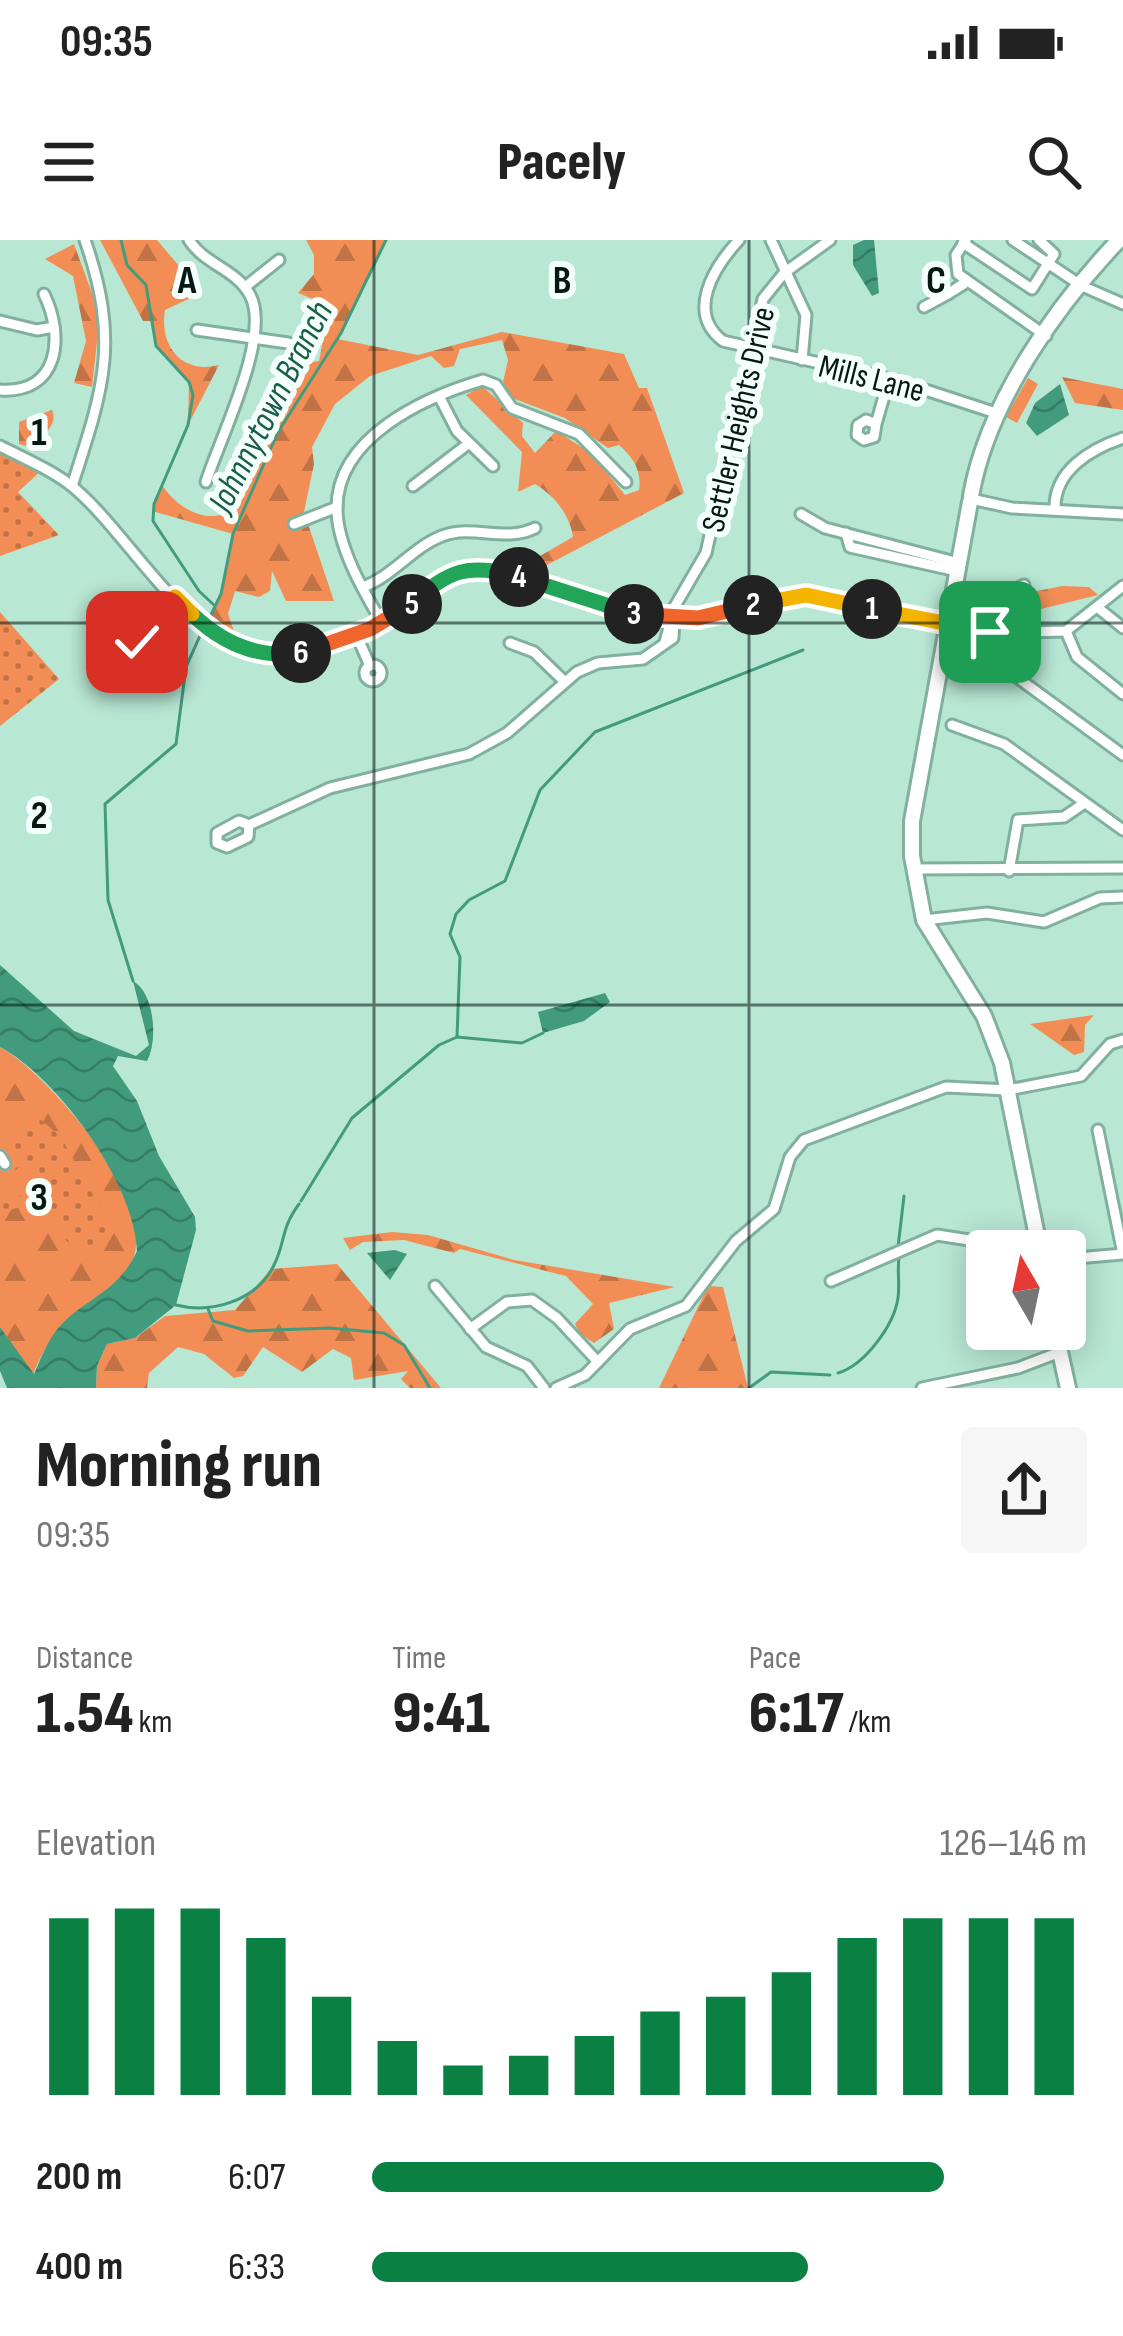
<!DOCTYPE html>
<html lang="en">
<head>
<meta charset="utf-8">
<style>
	body { margin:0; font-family:"Sofia Sans Condensed",sans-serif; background:#f6f6f6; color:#222; height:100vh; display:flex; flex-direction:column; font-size:45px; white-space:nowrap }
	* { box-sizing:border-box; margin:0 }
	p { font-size:39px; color:#767676 }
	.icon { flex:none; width:66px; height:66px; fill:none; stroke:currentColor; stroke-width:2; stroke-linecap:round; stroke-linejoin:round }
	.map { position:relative; height:1148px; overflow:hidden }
	.details { display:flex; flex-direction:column; background:#fff; flex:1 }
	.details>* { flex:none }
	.needle { width:78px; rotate:351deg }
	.buttons { position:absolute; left:966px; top:990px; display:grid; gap:24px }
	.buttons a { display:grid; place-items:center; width:120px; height:120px; border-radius:12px; background:#fff; box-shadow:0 6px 30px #0003; font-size:60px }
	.pin { position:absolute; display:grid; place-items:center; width:102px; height:102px; color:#fff; margin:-51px; border-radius:24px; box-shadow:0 6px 18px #0006 }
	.km { position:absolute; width:60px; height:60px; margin:-30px; border-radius:50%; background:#222; color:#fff; font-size:33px; line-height:60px; text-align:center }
	.round { display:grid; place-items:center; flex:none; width:126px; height:126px; border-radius:12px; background:#f6f6f6 }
	.overview { display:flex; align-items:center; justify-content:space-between; height:204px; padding:0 36px }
	h1 { font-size:66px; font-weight:800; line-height:90px }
	.stats { display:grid; grid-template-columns:repeat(3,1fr); gap:18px; height:204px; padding:12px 36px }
	.stats div { display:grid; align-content:center }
	.stats b { font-size:60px; font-weight:800 }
	.stats small { font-size:33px; font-weight:400 }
	.stats p { font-size:33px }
	.chart { height:336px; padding:24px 36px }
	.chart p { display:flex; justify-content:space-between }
	.chart svg { width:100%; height:216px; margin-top:12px; stroke:#0b8043; stroke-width:6 }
	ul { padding:0 36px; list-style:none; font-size:39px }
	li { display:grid; grid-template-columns:192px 144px 1fr; align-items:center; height:90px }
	li i { height:30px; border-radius:15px; background:#0b8043 }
	.status { display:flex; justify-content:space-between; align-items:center; height:84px; padding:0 60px; background:#fff; direction:ltr }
	.status svg { height:33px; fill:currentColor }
	header { display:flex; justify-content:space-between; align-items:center; height:156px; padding:0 36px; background:#fff; font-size:54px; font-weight:800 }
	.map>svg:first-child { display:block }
	.grass { fill:url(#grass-dots) }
	.forest { fill:url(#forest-firs) }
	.pitch { fill:#f28e55 }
	.water { fill:url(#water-waves) }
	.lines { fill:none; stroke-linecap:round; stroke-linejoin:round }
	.stream { stroke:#439b7e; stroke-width:3 }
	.minor-casing { stroke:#82b09e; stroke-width:15 }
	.major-casing { stroke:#82b09e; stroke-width:20 }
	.minor { stroke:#fff; stroke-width:9 }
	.major { stroke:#fff; stroke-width:14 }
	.split-1-casing { stroke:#fff; stroke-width:24 }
	.split-2-casing { stroke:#fff; stroke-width:24 }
	.split-3-casing { stroke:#fff; stroke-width:24 }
	.split-4-casing { stroke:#fff; stroke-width:24 }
	.split-5-casing { stroke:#fff; stroke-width:24 }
	.split-6-casing { stroke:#fff; stroke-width:24 }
	.split-7-casing { stroke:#fff; stroke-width:24 }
	.split-8-casing { stroke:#fff; stroke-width:24 }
	.split-1 { stroke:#f5b400; stroke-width:15 }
	.split-2 { stroke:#f5b400; stroke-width:15 }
	.split-3 { stroke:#f0652b; stroke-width:15 }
	.split-4 { stroke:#22a559; stroke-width:15 }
	.split-5 { stroke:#22a559; stroke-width:15 }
	.split-6 { stroke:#f0652b; stroke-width:15 }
	.split-7 { stroke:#22a559; stroke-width:15 }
	.split-8 { stroke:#f5b400; stroke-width:15 }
	.grid { fill:none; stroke:#061812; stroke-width:3; stroke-opacity:0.55 }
	.labels { text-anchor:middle; stroke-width:12; stroke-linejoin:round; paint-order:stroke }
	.street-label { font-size:33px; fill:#061812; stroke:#f5fffb }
	.water-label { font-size:36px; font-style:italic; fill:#195e49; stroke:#f5fffb }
	.grid-label { font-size:39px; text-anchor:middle; font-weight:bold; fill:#061812; stroke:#f5fffb; stroke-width:12; stroke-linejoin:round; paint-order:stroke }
</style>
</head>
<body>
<div class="status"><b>09:35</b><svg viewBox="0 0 49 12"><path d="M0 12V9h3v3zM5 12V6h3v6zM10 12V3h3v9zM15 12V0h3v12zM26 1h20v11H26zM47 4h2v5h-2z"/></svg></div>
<header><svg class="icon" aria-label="menu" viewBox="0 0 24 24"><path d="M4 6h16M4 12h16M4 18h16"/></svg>Pacely<svg class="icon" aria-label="search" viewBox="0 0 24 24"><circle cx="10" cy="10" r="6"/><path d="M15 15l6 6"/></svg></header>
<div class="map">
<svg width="1123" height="1148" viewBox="0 0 1123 1148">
	<defs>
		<pattern id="grass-dots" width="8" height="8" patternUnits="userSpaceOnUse" patternTransform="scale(3)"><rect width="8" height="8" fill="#f28e55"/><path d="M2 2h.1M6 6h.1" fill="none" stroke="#c27345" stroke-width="1.8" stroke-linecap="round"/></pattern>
		<pattern id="forest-firs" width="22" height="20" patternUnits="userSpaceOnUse" patternTransform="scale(3)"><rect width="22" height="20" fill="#f28e55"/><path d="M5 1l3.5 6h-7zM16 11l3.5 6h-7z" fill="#c27345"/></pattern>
		<pattern id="water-waves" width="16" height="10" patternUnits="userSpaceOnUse" patternTransform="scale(3)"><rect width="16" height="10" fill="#439b7e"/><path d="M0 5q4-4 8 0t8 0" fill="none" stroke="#367d66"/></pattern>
	</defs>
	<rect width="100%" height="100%" fill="#b8e7d4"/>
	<g class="grass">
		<polygon points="0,203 43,229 18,252 59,295 0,316"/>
		<polygon points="0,372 59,439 0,486"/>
		<polygon points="0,807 136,992 13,1109 0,1087"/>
	</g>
	<g class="forest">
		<path d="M100 0H157L195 45 199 54 165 70C159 105 181 135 219 125L188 185 189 142 156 106 151 81H143Z"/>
		<path d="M306 0H386L337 99 418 115 502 92 624 114 639 148H647L684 253 526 336 481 326V318L526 324 573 297C570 275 554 255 535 244L518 252 522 212 466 155 482 146 523 183 522 196 535 213 556 191 591 213 625 255 639 250C642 231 633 217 619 205L608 208 565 178 512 158 503 142 508 120 502 100 460 109 454 126 444 128 431 116 370 136 335 164 312 207 314 224 304 272 334 361H286L272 331 270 351 259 357 235 351 228 374 235 394 229 399 207 383 221 354 233 294 152 271 162 245C175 265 200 282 224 274L221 245 239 237C257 194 267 126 319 121L324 96 317 94 314 80 320 62 298 53 314 34V15Z"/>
		<polygon points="74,4 100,75 92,147 74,143 86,101 73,36 45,19"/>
		<polygon points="1062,137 1123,149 1123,170 1075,163"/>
		<path d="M52 170C59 185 41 198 30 207L19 204V182Z"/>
		<polygon points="1062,346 1089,347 1098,355 1041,369 1013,356"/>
		<polygon points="1094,775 1085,785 1084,812 1074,815 1030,784"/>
		<path d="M0 807C49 834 164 967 130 1026 101 1076 60 1065 33 1135L0 1087V987L10 970 40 961 62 997 81 1013 101 1000 109 984 61 897 33 873 24 876 28 888 15 904 0 907Z"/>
		<polygon points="32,926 35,944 16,958 6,957 0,929 10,936 19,927"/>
		<polygon points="392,992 428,995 514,1020 675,1047 609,1063 614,1089 594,1103 580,1094 575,1084 593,1064 566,1036 460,1009 454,1013 404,1000 363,1002 350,1010 343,998"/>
		<polygon points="337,1024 441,1148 410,1148 401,1139 408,1131 354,1140 351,1118 333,1109 302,1132 263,1107 243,1136 234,1138 204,1114 178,1107 149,1133 147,1148 96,1148 97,1126 107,1104 135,1098 165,1076 235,1070 271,1029"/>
		<polygon points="708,1046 723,1047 748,1148 659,1148"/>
	</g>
	<polygon class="pitch" points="1028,138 1038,144 1017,183 1006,177"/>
	<g class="water">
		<polygon points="864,0 874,0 879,53 872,56 853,25 853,5"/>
		<polygon points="1060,144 1069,175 1037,196 1026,183 1035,163"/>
		<path d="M0 725 74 791 136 816 149 805 133 741C155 753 158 802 147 821L118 816 113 826 137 861 159 916 195 977 196 990 176 1065 135 1098 107 1104 97 1126 96 1148H7L0 1131V1087L34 1134C43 1113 51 1092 69 1077 97 1054 121 1046 137 1011 135 944 58 838 0 807Z"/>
		<polygon points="605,753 610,762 584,781 543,793 538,772"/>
		<polygon points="395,1010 407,1014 390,1040 367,1013"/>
	</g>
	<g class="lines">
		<g class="stream">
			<polyline points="121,0 127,25 146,45 156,106 189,142 193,155 188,185 154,264 153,281 199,351 215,366"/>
			<polyline points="208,381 221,354 233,294 278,192 341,93 386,0"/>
			<polyline points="133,741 108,660 105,564 176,504 186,427 203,389"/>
			<polyline points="457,797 460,717 450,694 456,674 469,660 505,641 540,550 595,492 803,410"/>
			<polyline points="301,961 352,878 439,805 457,797 522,803 543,793"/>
			<polyline points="898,1007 904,956"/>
			<path d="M176 1065C211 1074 257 1061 274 1025 286 1001 280 990 299 964"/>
			<polyline points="208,1069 213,1081 248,1091 330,1088 384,1093 404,1105 430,1148"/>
			<path d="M838 1133C865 1125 894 1085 898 1058 900 1044 897 1031 899 1018"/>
			<polyline points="749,1148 771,1132 830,1135"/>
		</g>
		<g class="minor-casing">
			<g id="minor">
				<path d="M189 0C205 25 236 29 250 55 272 95 220 198 206 242"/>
				<path d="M739 0C713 28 686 73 723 101L898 141 996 173"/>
				<polyline points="771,0 806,75 802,120"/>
				<polyline points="966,0 956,15 958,34 1046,96"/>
				<polyline points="1013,0 1082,46 1123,64"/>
				<polyline points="963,3 1032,49 1054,14 1039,0"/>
				<polyline points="964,44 948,54 967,41"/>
				<polyline points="245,47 279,20"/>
				<polyline points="924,67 948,54"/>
				<polyline points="0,81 37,90 54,87"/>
				<polyline points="197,90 288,103"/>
				<path d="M0 150C59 154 65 97 44 54"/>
				<polyline points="440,158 457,191 493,226"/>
				<polyline points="876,184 874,197 864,200 857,195 858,185 866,180 876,184 889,139"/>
				<path d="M0 206C23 218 52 230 73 247 140 303 197 432 301 413 335 407 376 390 403 371 428 353 441 332 472 327L647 377 698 378 806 355 990 393 1066 391 1123 346"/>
				<path d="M72 246C104 147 120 102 85 0"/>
				<polyline points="413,246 468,204"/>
				<polyline points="971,259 1012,268 1123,274"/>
				<path d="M1055 269C1054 231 1090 209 1123 198"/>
				<polyline points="801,274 825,288 959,323"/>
				<polyline points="294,284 337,267"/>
				<polyline points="846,293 850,307 957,331"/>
				<path d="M1024 345C990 359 988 397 1003 427L1123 515"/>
				<path d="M363 347C393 336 413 307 442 296 474 284 505 303 535 288"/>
				<polyline points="1097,367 1123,388"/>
				<path d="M382 383C364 352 337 306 337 269 336 197 425 157 483 140L496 145 512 168 579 194 626 242"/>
				<polyline points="1066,391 1077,417 1123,454"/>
				<polyline points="356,394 370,426"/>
				<circle cx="129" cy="402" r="8"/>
				<polyline points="135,397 175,357"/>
				<polyline points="665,402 675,366 706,313 763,59 784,33 830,0"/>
				<polyline points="510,403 534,412 565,442"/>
				<circle cx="373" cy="433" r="8"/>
				<polyline points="952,485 1004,504 1123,590"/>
				<polyline points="249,585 248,597 227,607 217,603 217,593 239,581 249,585 330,548 469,514 507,493 577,432 598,423 643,419 673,398 674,379"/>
				<polyline points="913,629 1123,628"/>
				<polyline points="1009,631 1018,580 1064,577 1083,564"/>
				<polyline points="924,680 987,673 1044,682 1100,658 1123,657"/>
				<polyline points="0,916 5,924"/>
				<polyline points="1065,1019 1123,1014 1098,890"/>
				<polyline points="831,1041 937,995 1040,1011"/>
				<polyline points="435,1046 486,1107 527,1126 544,1148"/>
				<polyline points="470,1089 507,1062 532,1060 557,1078 598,1122"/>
				<polyline points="556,1148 585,1135 630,1089 686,1066 736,1001 774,969 790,917 804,900 946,847 1008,850 1081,836 1110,804 1123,800"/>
				<polyline points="922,1148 1018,1128 1060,1112"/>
			</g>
		</g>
		<g class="major-casing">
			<g id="major">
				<path d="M971 256C987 164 1055 67 1119 0"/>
				<polyline points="970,262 912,581 912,616 924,680 984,776 1002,823 1040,1011"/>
				<polyline points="1055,1089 1068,1148"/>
			</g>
		</g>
		<use href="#minor" class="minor"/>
		<use href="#major" class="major"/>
	</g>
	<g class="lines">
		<g class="split-1-casing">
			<polyline id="split-1" points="872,369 990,392"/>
		</g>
		<g class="split-2-casing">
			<polyline id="split-2" points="753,365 806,355 872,369"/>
		</g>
		<g class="split-3-casing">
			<polyline id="split-3" points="634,374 698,378 753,365"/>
		</g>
		<g class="split-4-casing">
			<polyline id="split-4" points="519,337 634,374"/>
		</g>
		<g class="split-5-casing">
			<path id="split-5" d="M412 364C447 330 470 322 519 337"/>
		</g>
		<g class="split-6-casing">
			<polyline id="split-6" points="301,413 370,389 412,364"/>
		</g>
		<g class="split-7-casing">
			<path id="split-7" d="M192 374C223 404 258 419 301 413"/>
		</g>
		<g class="split-8-casing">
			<polyline id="split-8" points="137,402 136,397 175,357 192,374"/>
		</g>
		<use href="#split-1" class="split-1"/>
		<use href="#split-2" class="split-2"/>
		<use href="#split-3" class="split-3"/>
		<use href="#split-4" class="split-4"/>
		<use href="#split-5" class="split-5"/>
		<use href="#split-6" class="split-6"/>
		<use href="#split-7" class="split-7"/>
		<use href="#split-8" class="split-8"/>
	</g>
	<path class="grid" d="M374 0V1148M749 0V1148M0 383H1123M0 765H1123"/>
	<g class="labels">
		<g class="street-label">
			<text transform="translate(872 137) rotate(14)" y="12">Mills Lane</text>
			<text transform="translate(737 179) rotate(-77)" y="12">Settler Heights Drive</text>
		</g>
		<g class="water-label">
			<text transform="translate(269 166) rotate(-63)" y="13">Johnnytown Branch</text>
		</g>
	</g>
	<g class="grid-label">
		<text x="187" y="53">A</text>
		<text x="562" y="53">B</text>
		<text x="936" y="53">C</text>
		<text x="39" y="205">1</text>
		<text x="39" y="588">2</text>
		<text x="39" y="970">3</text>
	</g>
</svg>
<div class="buttons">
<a><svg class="needle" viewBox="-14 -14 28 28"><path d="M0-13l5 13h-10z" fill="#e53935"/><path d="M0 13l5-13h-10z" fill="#767676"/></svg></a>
</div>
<div class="pin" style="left:990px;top:392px;background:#1e9e55"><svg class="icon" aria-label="arrive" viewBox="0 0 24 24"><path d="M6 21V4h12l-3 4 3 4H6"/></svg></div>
<div class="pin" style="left:137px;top:402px;background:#d93025"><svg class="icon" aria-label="check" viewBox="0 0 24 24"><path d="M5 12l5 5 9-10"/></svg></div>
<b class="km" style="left:872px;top:369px">1</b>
<b class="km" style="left:753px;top:365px">2</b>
<b class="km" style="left:634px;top:374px">3</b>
<b class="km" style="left:519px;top:337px">4</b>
<b class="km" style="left:412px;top:364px">5</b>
<b class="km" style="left:301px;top:413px">6</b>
</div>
<section class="details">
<div class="overview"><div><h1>Morning run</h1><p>09:35</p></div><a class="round"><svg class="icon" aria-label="share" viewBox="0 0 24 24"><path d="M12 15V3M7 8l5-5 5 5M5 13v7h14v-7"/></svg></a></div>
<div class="stats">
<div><p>Distance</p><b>1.54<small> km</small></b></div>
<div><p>Time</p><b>9:41</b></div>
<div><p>Pace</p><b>6:17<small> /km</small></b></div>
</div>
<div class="chart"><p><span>Elevation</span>126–146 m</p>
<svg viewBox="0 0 160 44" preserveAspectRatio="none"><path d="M5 44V8M15 44V6M25 44V6M35 44V12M45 44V24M55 44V33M65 44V38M75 44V36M85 44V32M95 44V27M105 44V24M115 44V19M125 44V12M135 44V8M145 44V8M155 44V8"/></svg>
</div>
<ul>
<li><b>200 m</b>6:07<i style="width:80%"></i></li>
<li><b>400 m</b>6:33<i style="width:61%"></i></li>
</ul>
</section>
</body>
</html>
